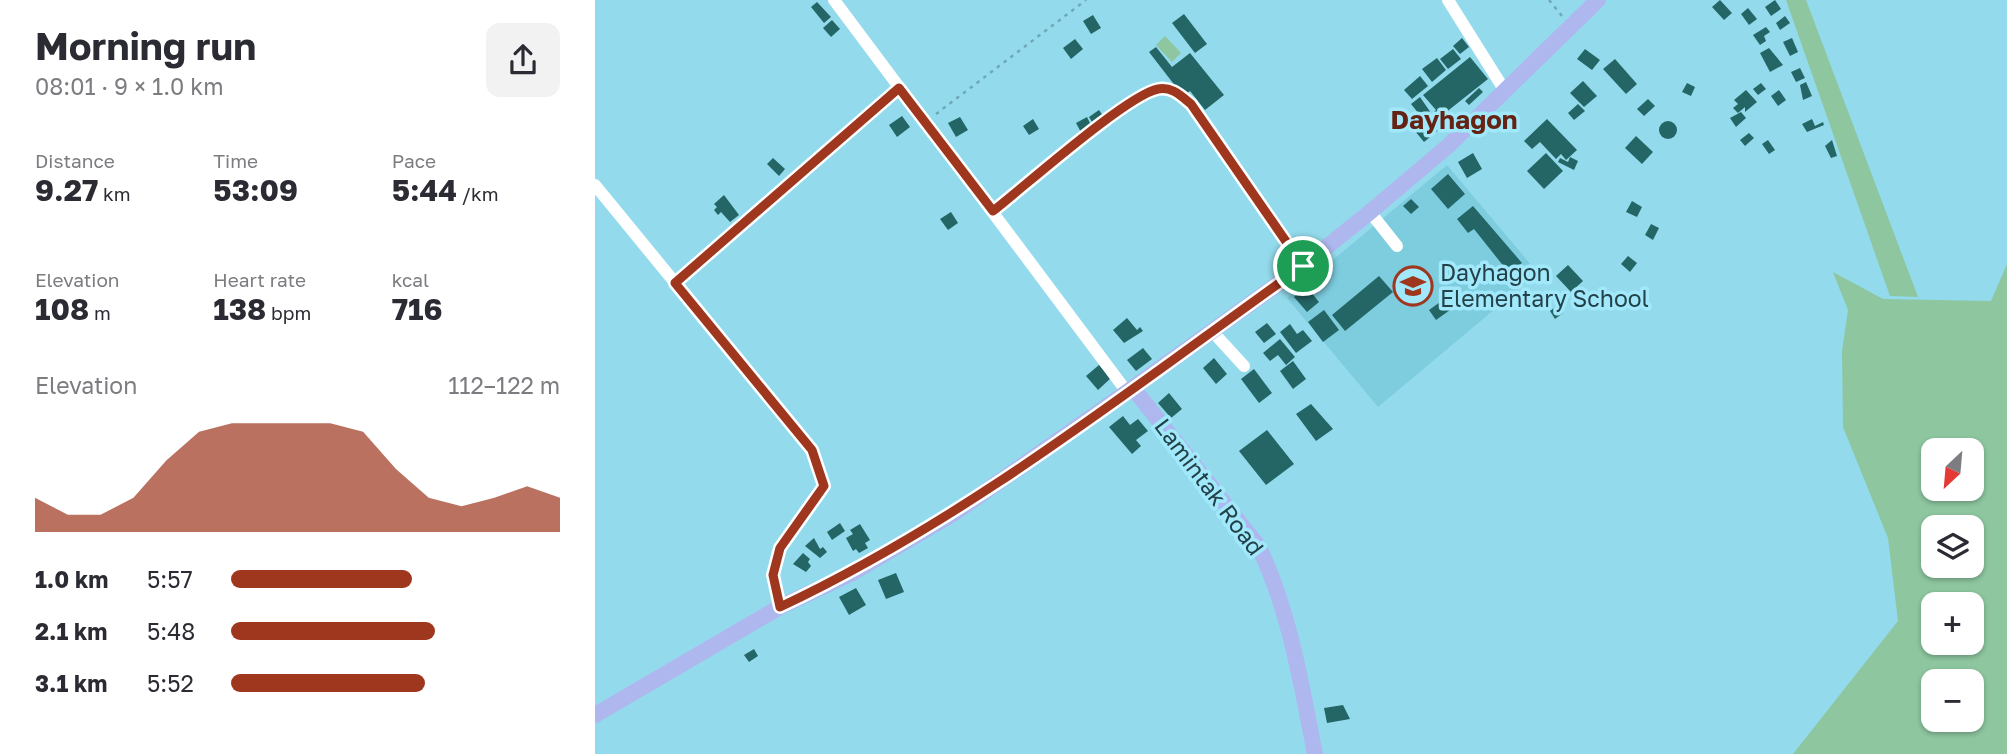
<!DOCTYPE html>
<html lang="en">
<head>
<meta charset="utf-8">
<style>
	body { margin:0; font-family:"Golos Text",sans-serif; background:#f2f2f3; color:#2b2b33; height:100vh; display:flex; flex-direction:column; font-size:26px; white-space:nowrap }
	* { box-sizing:border-box; margin:0 }
	p { font-size:23px; color:#7c7c81 }
	.icon { flex:none; width:38px; height:38px; fill:none; stroke:currentColor; stroke-width:2; stroke-linecap:round; stroke-linejoin:round }
	.map { position:relative; flex:1; overflow:hidden }
	.drawer { display:flex; flex-direction:column; background:#fff; width:595px }
	.drawer>* { flex:none }
	.needle { width:46px; rotate:206deg }
	.fabs { position:absolute; left:1326px; top:438px; display:grid; gap:14px }
	.fabs a { display:grid; place-items:center; width:63px; height:63px; border-radius:14px; background:#fff; box-shadow:0 2px 5px #0004; font-size:35px }
	.pin { position:absolute; display:grid; place-items:center; width:60px; height:60px; color:#fff; margin:-30px; border:4px solid #fff; border-radius:50%; box-shadow:0 2px 7px #0007 }
	.round { display:grid; place-items:center; flex:none; width:74px; height:74px; border-radius:14px; background:#f2f2f3 }
	.summary { display:flex; align-items:center; justify-content:space-between; height:119px; padding:0 35px }
	h1 { font-size:38px; font-weight:700; line-height:52px }
	.metrics { display:grid; grid-template-columns:repeat(3,1fr); gap:10px; height:119px; padding:7px 35px }
	.metrics div { display:grid; align-content:center }
	.metrics b { font-size:30px; font-weight:700 }
	.metrics small { font-size:19px; font-weight:400 }
	.metrics p { font-size:19px }
	.chart { height:196px; padding:14px 35px }
	.chart p { display:flex; justify-content:space-between }
	.chart svg { width:100%; height:126px; margin-top:7px; fill:#9f361e; opacity:.7 }
	ul { padding:0 35px; list-style:none; font-size:23px }
	li { display:grid; grid-template-columns:112px 84px 1fr; align-items:center; height:52px }
	li i { height:18px; border-radius:9px; background:#9f361e }
	main { display:flex; flex:1; min-height:0 }
	.map>svg:first-child { display:block }
	.built { fill:#7dcddf }
	.water { fill:#8dc69f; fill-rule:evenodd }
	.building { fill:#246565 }
	.lines { fill:none; stroke-linecap:round; stroke-linejoin:round }
	.path { stroke:#6fa9b7; stroke-width:2.5; stroke-dasharray:3.5 5; stroke-linecap:butt }
	.minor { stroke:#fff; stroke-width:12 }
	.major { stroke:#aeb8ee; stroke-width:16 }
	.route-casing { stroke:#fff; stroke-width:14 }
	.route { stroke:#9f361e; stroke-width:9 }
	.labels { text-anchor:middle; stroke-width:7; stroke-linejoin:round; paint-order:stroke }
	.poi-label { font-size:23px; fill:#234148; stroke:#a0e8fa; text-anchor:start }
	.street-label { font-size:23px; fill:#234148; stroke:#a0e8fa }
	.quarter-label { font-size:26px; font-weight:bold; fill:#652313; stroke:#a0e8fa }
</style>
</head>
<body>
<main>
<section class="drawer">
<div class="summary"><div><h1>Morning run</h1><p>08:01 · 9 × 1.0 km</p></div><a class="round"><svg class="icon" aria-label="share" viewBox="0 0 24 24"><path d="M12 15V3M7 8l5-5 5 5M5 13v7h14v-7"/></svg></a></div>
<div class="metrics">
<div><p>Distance</p><b>9.27<small> km</small></b></div>
<div><p>Time</p><b>53:09</b></div>
<div><p>Pace</p><b>5:44<small> /km</small></b></div>
</div>
<div class="metrics">
<div><p>Elevation</p><b>108<small> m</small></b></div>
<div><p>Heart rate</p><b>138<small> bpm</small></b></div>
<div><p>kcal</p><b>716</b></div>
</div>
<div class="chart"><p><span>Elevation</span>112–122 m</p>
<svg viewBox="0 0 160 44" preserveAspectRatio="none"><path d="M0 44V32L10 38L20 38L30 32L40 19L50 9L60 6L70 6L80 6L90 6L100 9L110 22L120 32L130 35L140 32L150 28L160 32V44z"/></svg>
</div>
<ul>
<li><b>1.0 km</b>5:57<i style="width:55%"></i></li>
<li><b>2.1 km</b>5:48<i style="width:62%"></i></li>
<li><b>3.1 km</b>5:52<i style="width:59%"></i></li>
</ul>
</section>
<div class="map">
<svg width="1412" height="754" viewBox="0 0 1412 754">
	<rect width="100%" height="100%" fill="#93dbec"/>
	<polygon class="built" points="852,165 943,273 783,407 692,298"/>
	<g class="water">
		<polygon points="1191,0 1211,0 1323,297 1295,296"/>
		<polygon points="570,36 586,53 577,62 561,45"/>
		<path d="M1412 264V754H1198L1303 621 1293 538 1248 427 1247 351 1253 310 1238 272 1288 299 1396 301ZM1339 450H1377V488H1339ZM1339 527H1377V565H1339ZM1339 604H1377V642H1339ZM1339 681H1377V719H1339Z"/>
	</g>
	<g class="building">
		<polygon points="1125,0 1137,13 1129,20 1117,7"/>
		<polygon points="1180,0 1186,9 1176,16 1170,7"/>
		<polygon points="222,2 236,17 229,23 216,7"/>
		<polygon points="1153,8 1162,19 1154,25 1146,14"/>
		<polygon points="589,14 612,44 600,53 577,23"/>
		<polygon points="498,15 506,28 496,34 488,21"/>
		<polygon points="1190,16 1195,23 1185,30 1181,23"/>
		<polygon points="237,20 245,29 236,37 228,28"/>
		<polygon points="1171,27 1175,32 1169,36 1171,41 1165,45 1158,35"/>
		<polygon points="867,38 874,47 865,54 858,46"/>
		<polygon points="1197,38 1203,52 1195,56 1188,42"/>
		<polygon points="480,39 488,49 476,59 468,48"/>
		<polygon points="561,47 577,67 595,53 629,95 610,110 595,91 588,96 554,52"/>
		<polygon points="1174,48 1188,65 1175,72 1165,53"/>
		<polygon points="858,49 866,59 853,69 845,59"/>
		<polygon points="990,49 1005,60 997,70 982,59"/>
		<polygon points="875,57 893,79 845,117 851,124 829,142 820,131 841,110 828,95"/>
		<polygon points="842,58 851,70 837,82 827,69"/>
		<polygon points="1020,59 1042,84 1031,94 1008,69"/>
		<polygon points="1205,68 1210,78 1201,82 1196,72"/>
		<polygon points="825,76 833,86 817,99 809,90"/>
		<polygon points="988,81 1002,96 989,107 975,93"/>
		<polygon points="1211,82 1217,96 1208,100 1205,85"/>
		<polygon points="1092,83 1100,87 1096,96 1087,92"/>
		<polygon points="1166,83 1171,89 1163,95 1158,89"/>
		<polygon points="884,88 888,92 874,105 870,101"/>
		<polygon points="1151,90 1162,102 1150,112 1150,107 1143,113 1138,108 1143,104 1139,100"/>
		<polygon points="1184,90 1191,100 1183,106 1176,96"/>
		<polygon points="825,97 836,113 828,119 816,104"/>
		<polygon points="1053,99 1060,106 1049,116 1042,109"/>
		<polygon points="983,104 990,111 979,120 973,113"/>
		<polygon points="504,110 511,120 500,127 494,117"/>
		<polygon points="1146,112 1151,118 1141,127 1135,118"/>
		<polygon points="307,116 315,127 302,137 294,125"/>
		<polygon points="365,117 373,130 361,137 353,123"/>
		<polygon points="492,117 498,129 487,134 481,123"/>
		<polygon points="438,119 444,129 434,135 428,126"/>
		<polygon points="952,119 982,150 971,160 966,154 961,159 945,142 937,149 929,141"/>
		<polygon points="1217,119 1220,126 1228,122 1229,125 1212,132 1207,124"/>
		<circle cx="1073" cy="130" r="9"/>
		<polygon points="1154,133 1159,138 1150,146 1145,140"/>
		<polygon points="1041,136 1058,152 1047,164 1030,148"/>
		<polygon points="1173,140 1180,150 1174,154 1167,144"/>
		<polygon points="1237,140 1242,156 1236,158 1230,146"/>
		<polygon points="878,153 887,169 872,178 863,162"/>
		<polygon points="951,153 968,171 949,189 932,171"/>
		<polygon points="975,157 983,161 979,170 963,162 965,158 973,162"/>
		<polygon points="178,158 190,169 184,176 172,164"/>
		<polygon points="853,174 870,194 853,209 836,189"/>
		<polygon points="129,195 144,215 135,222 126,212 123,215 119,210 122,207 119,204"/>
		<polygon points="816,199 824,207 816,214 808,206"/>
		<polygon points="1037,201 1047,207 1042,217 1031,212"/>
		<polygon points="878,206 927,263 914,273 879,229 873,233 862,219"/>
		<polygon points="356,212 363,223 353,230 345,219"/>
		<polygon points="1056,224 1064,228 1058,240 1050,235"/>
		<polygon points="1033,256 1042,263 1035,272 1026,264"/>
		<polygon points="973,265 988,281 976,292 961,276"/>
		<polygon points="784,276 798,292 750,331 737,315"/>
		<polygon points="707,290 711,295 715,291 724,302 712,312 699,297"/>
		<polygon points="848,300 855,310 841,320 834,310"/>
		<polygon points="963,305 968,313 960,319 955,311"/>
		<polygon points="729,310 744,330 728,342 713,322"/>
		<polygon points="532,318 542,330 545,327 548,331 529,343 518,330"/>
		<polygon points="672,323 681,334 669,343 660,332"/>
		<polygon points="695,324 702,334 708,330 717,341 701,353 685,332"/>
		<polygon points="685,339 700,357 691,365 683,355 675,361 668,353"/>
		<polygon points="548,348 557,359 541,371 532,360"/>
		<polygon points="619,358 632,374 621,384 608,368"/>
		<polygon points="698,361 711,379 698,389 685,371"/>
		<polygon points="504,365 516,378 503,390 491,376"/>
		<polygon points="659,369 677,393 664,403 646,379"/>
		<polygon points="574,393 587,409 576,418 563,403"/>
		<polygon points="716,404 738,429 721,441 701,414"/>
		<polygon points="528,416 535,425 543,419 553,431 541,440 546,446 537,454 514,427"/>
		<polygon points="672,430 699,464 671,485 644,451"/>
		<polygon points="245,523 250,531 237,540 232,532"/>
		<polygon points="265,524 275,540 270,543 273,548 264,553 261,549 258,551 251,538 258,534 255,530"/>
		<polygon points="219,538 225,549 228,547 232,552 225,558 210,546"/>
		<polygon points="208,553 215,559 213,562 216,566 211,572 198,564"/>
		<polygon points="301,573 309,592 291,599 283,580"/>
		<polygon points="261,588 271,605 254,615 244,597"/>
		<polygon points="159,649 163,656 154,662 149,655"/>
		<polygon points="748,705 755,719 732,723 729,708"/>
	</g>
	<g class="lines">
		<g class="path">
			<polyline points="954,0 967,16"/>
			<polyline points="341,114 491,0"/>
		</g>
		<g class="minor">
			<polyline points="239,0 532,392"/>
			<polyline points="853,0 910,91"/>
			<polyline points="0,185 217,450 229,486 185,548 178,575 185,607"/>
			<path d="M398 211C429 187 533 95 563 89 577 86 587 97 596 104L708 266"/>
			<polyline points="775,212 802,246"/>
			<polyline points="80,283 304,88"/>
			<polyline points="617,331 649,366"/>
		</g>
		<g class="major">
			<path d="M538 388 664 547C695 613 706 683 720 754"/>
			<polyline points="0,715 185,607 257,573 361,512 532,392 708,266 775,212 853,146 1003,0"/>
		</g>
	</g>
	<g class="lines">
		<g class="route-casing">
			<path id="route" d="M304 88 398 211C429 187 532 95 563 89 577 86 587 97 596 104L708 266C538 387 374 518 185 607L178 575 185 548 229 486 217 450 80 283Z"/>
		</g>
		<use href="#route" class="route"/>
	</g>
	<defs>
		<g id="school-ring" transform="scale(2.0125)"><circle r="9.5" fill="#a0e8fa" stroke="#9f361e" stroke-width="1.5"/><path d="M0-5L7-2L0 1L-7-2ZM-4 1L0 2.5L4 1V4Q0 6-4 4Z" fill="#9f361e"/></g>
	</defs>
	<g fill-rule="evenodd">
		<use href="#school-ring" x="818" y="286"/>
	</g>
	<g class="labels">
		<g class="poi-label">
			<text x="845" y="281">Dayhagon<tspan x="845" dy="26">Elementary School</tspan></text>
		</g>
		<g class="street-label">
			<text transform="translate(614 487) rotate(53)" y="8">Lamintak Road</text>
		</g>
		<g class="quarter-label">
			<text x="859" y="129">Dayhagon</text>
		</g>
	</g>
</svg>
<div class="fabs">
<a><svg class="needle" viewBox="-14 -14 28 28"><path d="M0-13l5 13h-10z" fill="#e53935"/><path d="M0 13l5-13h-10z" fill="#7c7c81"/></svg></a>
<a><svg class="icon" aria-label="layers" viewBox="0 0 24 24"><path d="M12 4l9 5-9 5-9-5zM3 14l9 5 9-5"/></svg></a>
<a>+</a>
<a>−</a>
</div>
<div class="pin" style="left:708px;top:266px;background:#1e9e55"><svg class="icon" aria-label="arrive" viewBox="0 0 24 24"><path d="M6 21V4h12l-3 4 3 4H6"/></svg></div>
</div>
</main>
</body>
</html>
